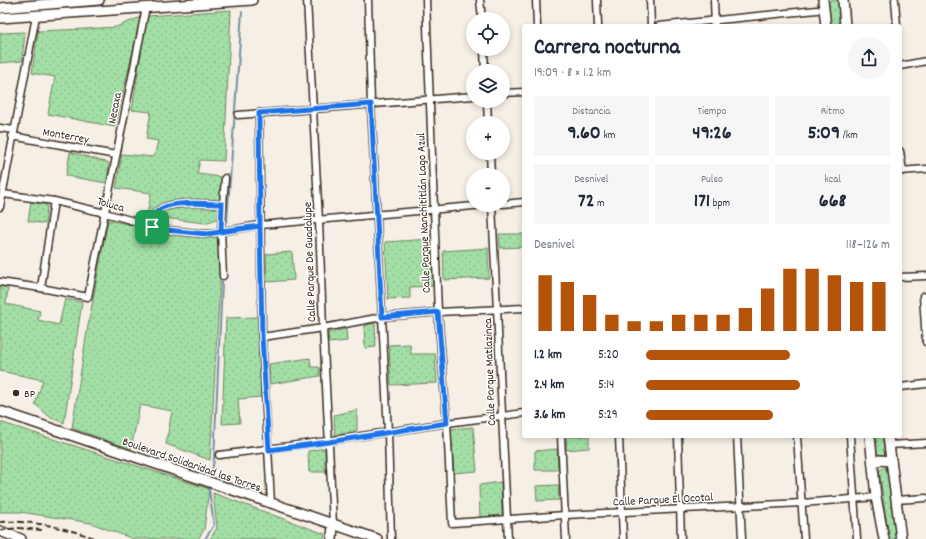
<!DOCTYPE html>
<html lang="es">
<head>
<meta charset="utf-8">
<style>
	body { margin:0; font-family:Dekko,sans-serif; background:#f6f6f7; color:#1f2937; height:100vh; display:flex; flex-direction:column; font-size:15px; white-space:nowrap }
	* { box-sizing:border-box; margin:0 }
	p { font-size:13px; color:#747a83 }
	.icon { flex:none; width:22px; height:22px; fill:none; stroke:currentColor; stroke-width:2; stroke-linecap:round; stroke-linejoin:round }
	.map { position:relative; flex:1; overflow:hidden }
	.sheet { position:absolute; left:522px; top:24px; width:380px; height:414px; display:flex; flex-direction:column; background:#fff; border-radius:4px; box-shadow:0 2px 6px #0003 }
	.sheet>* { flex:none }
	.controls { position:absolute; left:466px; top:12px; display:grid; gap:8px }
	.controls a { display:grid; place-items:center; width:44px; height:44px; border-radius:50%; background:#fff; box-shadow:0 2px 6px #0003; font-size:20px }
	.pin { position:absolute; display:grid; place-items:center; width:34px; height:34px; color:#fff; margin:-17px; border-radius:8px; box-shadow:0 2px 6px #0006 }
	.round { display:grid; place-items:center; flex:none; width:42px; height:42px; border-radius:21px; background:#f6f6f7 }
	.headline { display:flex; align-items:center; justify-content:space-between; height:68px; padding:0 12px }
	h1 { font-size:22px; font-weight:800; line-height:30px }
	.stats { display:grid; grid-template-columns:repeat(3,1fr); gap:6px; height:68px; padding:4px 12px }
	.stats div { display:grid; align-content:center; border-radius:4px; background:#f6f6f7; text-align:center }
	.stats b { font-size:20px; font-weight:800 }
	.stats small { font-size:11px; font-weight:400 }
	.stats p { font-size:11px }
	.chart { height:112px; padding:8px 12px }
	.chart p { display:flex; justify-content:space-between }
	.chart svg { width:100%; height:72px; margin-top:4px; stroke:#b45309; stroke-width:6 }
	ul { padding:0 12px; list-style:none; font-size:13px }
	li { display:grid; grid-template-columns:64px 48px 1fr; align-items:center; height:30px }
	li i { height:10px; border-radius:5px; background:#b45309 }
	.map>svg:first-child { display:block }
	.grass { fill:url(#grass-dots); stroke:#6e8462 }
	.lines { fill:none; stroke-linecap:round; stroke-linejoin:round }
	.stream { stroke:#7490a2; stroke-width:2 }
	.minor-casing { stroke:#3b2a1e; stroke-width:9 }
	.secondary-casing { stroke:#3b2a1e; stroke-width:12 }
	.minor { stroke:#fff; stroke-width:6 }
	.secondary { stroke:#fff; stroke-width:9 }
	.rail { stroke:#3b2a1e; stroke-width:2; stroke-dasharray:6 3; stroke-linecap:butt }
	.route-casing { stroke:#fff; stroke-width:8 }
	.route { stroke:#1a73e8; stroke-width:5 }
	.poi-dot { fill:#3b2a1e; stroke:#fff; stroke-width:1.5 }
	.labels { text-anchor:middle; stroke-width:3; stroke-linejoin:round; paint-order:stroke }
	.street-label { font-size:12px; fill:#3b2a1e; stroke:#fff }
	.poi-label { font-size:12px; fill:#3b2a1e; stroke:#fff; text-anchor:start }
</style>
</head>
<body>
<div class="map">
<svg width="926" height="539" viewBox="0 0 926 539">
	<defs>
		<pattern id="grass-dots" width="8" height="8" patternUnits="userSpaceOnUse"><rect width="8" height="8" fill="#a2dea5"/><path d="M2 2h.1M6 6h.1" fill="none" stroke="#8cbf8e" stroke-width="1.8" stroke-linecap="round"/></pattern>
	</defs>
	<rect width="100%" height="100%" fill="#f6efe6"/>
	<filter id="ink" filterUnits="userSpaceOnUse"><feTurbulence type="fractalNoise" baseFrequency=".025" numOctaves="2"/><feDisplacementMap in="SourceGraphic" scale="8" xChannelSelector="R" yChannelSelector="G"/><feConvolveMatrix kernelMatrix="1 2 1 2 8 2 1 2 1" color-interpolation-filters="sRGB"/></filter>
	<g filter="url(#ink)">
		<g class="grass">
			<polygon points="828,0 838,0 841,26 831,26"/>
			<polygon points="231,10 224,161 200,160 197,174 222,177 223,217 205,223 147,216 151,193 116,188 122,154 154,157 158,141 146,139 151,112 132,110 147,16"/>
			<polygon points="141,17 115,127 48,114 55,77 32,73 38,31 85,29 116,27"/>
			<polygon points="25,32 22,61 0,63 0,33"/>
			<polygon points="70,152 109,163 107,183 66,176"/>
			<polygon points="31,202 47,205 45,224 28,221"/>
			<polygon points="108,220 146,228 197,235 213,235 223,227 210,460 166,444 172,411 140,405 131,449 72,428 87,331"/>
			<polygon points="499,234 524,234 524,247 500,248"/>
			<polygon points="431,239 433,286 410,287 410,298 388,299 385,242"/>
			<polygon points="488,248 489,278 444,280 443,251"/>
			<polygon points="292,252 294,280 267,282 266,254"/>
			<polygon points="0,286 8,288 6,304 40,311 38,320 59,325 65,299 82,302 64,423 51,418 35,404 43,380 0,371"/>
			<polygon points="258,317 261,397 238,399 240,423 222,424 226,318"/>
			<polygon points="375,323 376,347 365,348 364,326"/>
			<polygon points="346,329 347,341 329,343 328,333"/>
			<polygon points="410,344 411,354 435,354 437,383 391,385 389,345"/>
			<polygon points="310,358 311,367 319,367 320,376 270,384 269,364"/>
			<polygon points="357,410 357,431 335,435 334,415"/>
			<polygon points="0,422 209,489 204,530 198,539 133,539 91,523 20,512 0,512"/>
			<polygon points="473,427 477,471 454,473 451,429"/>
			<polygon points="567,436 589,436 589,448 566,450"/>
			<polygon points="875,436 884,436 886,456 877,457"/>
			<polygon points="325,448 325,472 309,472 308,451"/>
			<polygon points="557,449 558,470 535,470 535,451"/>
			<polygon points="887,467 899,539 889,539 879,470"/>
			<polygon points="501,482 502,517 480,519 479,485"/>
			<polygon points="558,485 559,500 537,501 536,486"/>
			<polygon points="213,493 325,534 324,539 210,539 217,528"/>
		</g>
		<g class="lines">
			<g class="stream">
				<polyline points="227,221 242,12"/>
				<polyline points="211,479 214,459 222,282"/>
				<polyline points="205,539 214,525 209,489 210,485"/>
			</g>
			<g class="minor-casing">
				<g id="minor">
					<polyline points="307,0 319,221 323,328 333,524"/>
					<polyline points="368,0 371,104 388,432 391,539"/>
					<polyline points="426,0 438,312 447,423 452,523 565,515 802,503 876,497"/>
					<polyline points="480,0 482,19"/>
					<polyline points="536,0 537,26"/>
					<polyline points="597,0 598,26"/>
					<polyline points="650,0 651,26"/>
					<polyline points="714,0 715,26"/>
					<polyline points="895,0 897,26"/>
					<polyline points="659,26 817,10"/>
					<polyline points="484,49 485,71"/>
					<polyline points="900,66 926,61"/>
					<polyline points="503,93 524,92"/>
					<polyline points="487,101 488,123"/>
					<polyline points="259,113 262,337 271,503"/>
					<polyline points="238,115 473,96"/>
					<polyline points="0,128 14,130"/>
					<polyline points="12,136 116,155"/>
					<polyline points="900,151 903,171"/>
					<polyline points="490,153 491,175"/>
					<polyline points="900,171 926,169"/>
					<polyline points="3,194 54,201 105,213 166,230 207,234 260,225 485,205"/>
					<polyline points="503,204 524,202"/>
					<polyline points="492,205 508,539"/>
					<polyline points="0,207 36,16"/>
					<path d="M152 227C153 223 153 218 155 214 164 199 207 204 223 204"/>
					<polyline points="223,276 221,231 225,178"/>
					<polyline points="900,277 926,276"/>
					<polyline points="0,282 41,288 88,297 146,7"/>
					<polyline points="41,288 54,201"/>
					<polyline points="923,296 926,342"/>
					<polyline points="262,337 323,328 382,317 438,312 524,308"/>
					<polyline points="900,387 926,384"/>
					<polyline points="561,436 566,539"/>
					<polyline points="619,436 623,539"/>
					<polyline points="678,436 681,539"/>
					<polyline points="737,436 742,539"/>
					<polyline points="797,436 804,539"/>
					<polyline points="850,436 857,539"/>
					<polyline points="889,445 926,443"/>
					<polyline points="219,455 329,441 447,423 524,413"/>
					<polyline points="896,500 926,498"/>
				</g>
			</g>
			<g class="secondary-casing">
				<g id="secondary">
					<polyline points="823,0 826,26"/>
					<polyline points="843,0 845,26"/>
					<polyline points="0,8 99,0"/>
					<polyline points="0,18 252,0"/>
					<polyline points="0,411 377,539"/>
					<polyline points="870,436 876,497 884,539"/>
					<polyline points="888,436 901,539"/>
					<polyline points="873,464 879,460 891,461"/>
					<polyline points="0,531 21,539"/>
					<polyline points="332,539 333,524"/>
				</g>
			</g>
			<use href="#minor" class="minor"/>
			<use href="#secondary" class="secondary"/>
			<g class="rail">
				<path d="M0 522C34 520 66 528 97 539"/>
				<polyline points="0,530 19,528 42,530"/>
			</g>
		</g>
	</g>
	<g class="lines" filter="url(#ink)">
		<g class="route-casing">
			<path id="route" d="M152 227 166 230 207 234 260 226 262 336 269 450 329 442 447 423 438 312 382 317 371 104 259 113 260 226 221 231 222 204C207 204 164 199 155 214 153 218 153 223 152 227"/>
		</g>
		<use href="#route" class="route"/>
	</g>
	<circle class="poi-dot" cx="16" cy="393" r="4"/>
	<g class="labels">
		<g class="street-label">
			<text transform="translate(114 108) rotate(-79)" y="4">Necaxa</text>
			<text transform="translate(66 135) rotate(10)" y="4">Monterrey</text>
			<text transform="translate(111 204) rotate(16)" y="4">Toluca</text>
			<text transform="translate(423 213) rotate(-92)" y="4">Calle Parque Nanchititlán Lago Azul</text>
			<text transform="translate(309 262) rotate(-92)" y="4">Calle Parque De Guadalupe</text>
			<text transform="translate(489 372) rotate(-92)" y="4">Calle Parque Matlazinca</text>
			<text transform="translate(192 464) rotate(19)" y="4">Boulevard Solidaridad las Torres</text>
			<text transform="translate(663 499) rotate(-3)" y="4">Calle Parque El Ocotal</text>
		</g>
		<g class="poi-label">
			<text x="24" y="397">BP</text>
		</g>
	</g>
</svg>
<div class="controls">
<a><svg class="icon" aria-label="locate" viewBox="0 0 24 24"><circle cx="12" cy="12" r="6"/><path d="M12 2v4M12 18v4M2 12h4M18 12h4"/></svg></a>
<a><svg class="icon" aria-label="layers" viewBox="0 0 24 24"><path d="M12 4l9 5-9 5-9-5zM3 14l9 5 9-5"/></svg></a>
<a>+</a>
<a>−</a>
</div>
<div class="pin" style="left:152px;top:227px;background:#1e9e55"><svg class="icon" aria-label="arrive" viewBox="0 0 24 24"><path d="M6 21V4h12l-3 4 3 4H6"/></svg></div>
<section class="sheet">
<div class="headline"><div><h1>Carrera nocturna</h1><p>19:09 · 8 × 1.2 km</p></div><a class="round"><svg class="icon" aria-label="share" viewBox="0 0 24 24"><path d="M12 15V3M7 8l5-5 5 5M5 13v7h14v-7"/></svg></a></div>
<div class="stats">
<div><p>Distancia</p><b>9.60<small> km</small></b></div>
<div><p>Tiempo</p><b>49:26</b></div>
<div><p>Ritmo</p><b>5:09<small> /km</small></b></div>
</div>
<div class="stats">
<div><p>Desnivel</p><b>72<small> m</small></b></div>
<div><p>Pulso</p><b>171<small> bpm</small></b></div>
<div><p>kcal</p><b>668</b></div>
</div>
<div class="chart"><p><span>Desnivel</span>118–126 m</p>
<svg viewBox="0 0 160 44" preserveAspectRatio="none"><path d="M5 44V10M15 44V14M25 44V22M35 44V34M45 44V38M55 44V38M65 44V34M75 44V34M85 44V34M95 44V30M105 44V18M115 44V6M125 44V6M135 44V10M145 44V14M155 44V14"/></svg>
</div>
<ul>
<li><b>1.2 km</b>5:20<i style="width:59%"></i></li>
<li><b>2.4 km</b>5:14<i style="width:63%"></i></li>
<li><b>3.6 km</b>5:29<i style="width:52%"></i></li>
</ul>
</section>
</div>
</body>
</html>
